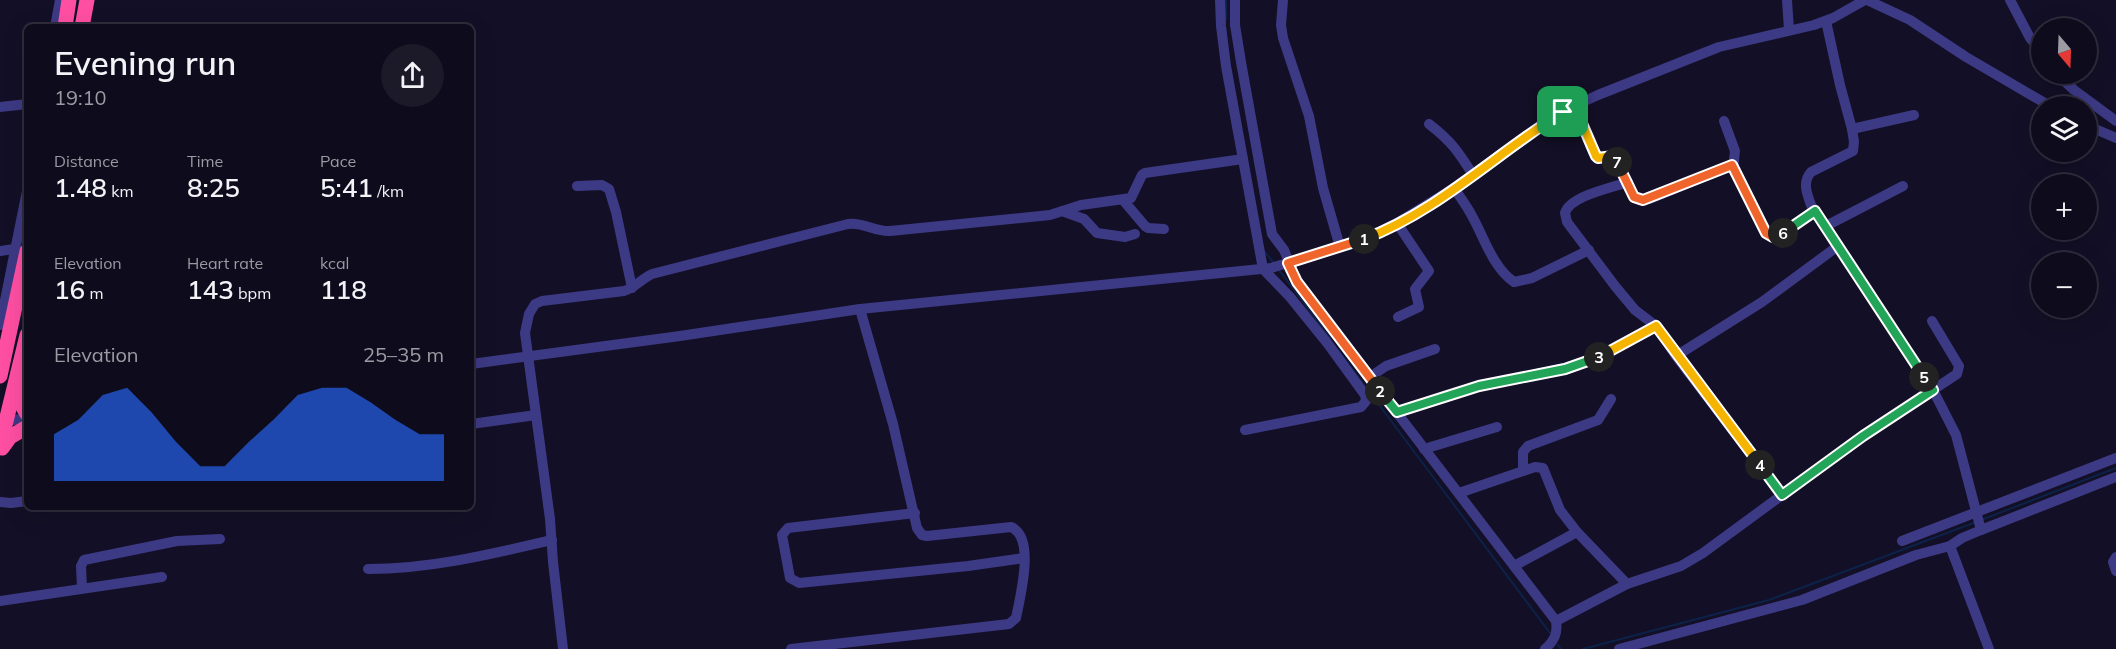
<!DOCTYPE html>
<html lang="en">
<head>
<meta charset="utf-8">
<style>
	body { margin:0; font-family:Mulish,sans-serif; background:#1c1929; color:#f1f3f6; height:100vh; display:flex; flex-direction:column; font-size:22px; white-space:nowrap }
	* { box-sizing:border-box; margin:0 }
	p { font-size:20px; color:#9b9ba3 }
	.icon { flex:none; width:33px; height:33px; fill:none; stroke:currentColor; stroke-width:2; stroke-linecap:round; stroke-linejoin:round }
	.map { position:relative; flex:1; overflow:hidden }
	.details { position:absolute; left:24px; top:24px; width:450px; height:486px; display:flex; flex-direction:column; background:#0e0b1c; border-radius:9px; box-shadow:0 6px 24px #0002,0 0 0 2px #2e2b3b }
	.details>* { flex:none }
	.needle { width:39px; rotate:161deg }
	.controls { position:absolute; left:2031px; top:18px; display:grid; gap:12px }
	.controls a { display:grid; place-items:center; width:66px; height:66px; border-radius:50%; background:#0e0b1c; box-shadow:0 6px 24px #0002,0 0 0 2px #2e2b3b; font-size:30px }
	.pin { position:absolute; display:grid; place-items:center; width:51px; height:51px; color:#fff; margin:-26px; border-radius:12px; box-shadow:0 3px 9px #0006 }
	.km { position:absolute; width:30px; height:30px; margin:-15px; border-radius:50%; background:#222; color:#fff; font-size:16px; line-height:30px; text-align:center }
	.round { display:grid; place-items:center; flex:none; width:63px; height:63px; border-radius:32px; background:#1c1929 }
	.overview { display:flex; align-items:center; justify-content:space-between; height:102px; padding:0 30px }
	h1 { font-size:33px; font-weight:600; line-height:45px }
	.metrics { display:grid; grid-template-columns:repeat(3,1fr); gap:9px; height:102px; padding:6px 30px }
	.metrics div { display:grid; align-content:center }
	.metrics b { font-size:26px; font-weight:600 }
	.metrics small { font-size:16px; font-weight:400 }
	.metrics p { font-size:16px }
	.chart { height:168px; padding:12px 30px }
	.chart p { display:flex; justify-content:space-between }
	.chart svg { width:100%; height:108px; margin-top:6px; fill:#2563eb; opacity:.7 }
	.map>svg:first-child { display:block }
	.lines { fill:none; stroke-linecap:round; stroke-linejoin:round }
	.stream { stroke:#0c2248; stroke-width:2 }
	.minor { stroke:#3d3a85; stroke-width:10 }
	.highway { stroke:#ff4fa3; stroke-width:15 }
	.split-1-casing { stroke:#fff; stroke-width:12 }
	.split-2-casing { stroke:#fff; stroke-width:12 }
	.split-3-casing { stroke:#fff; stroke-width:12 }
	.split-4-casing { stroke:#fff; stroke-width:12 }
	.split-5-casing { stroke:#fff; stroke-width:12 }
	.split-6-casing { stroke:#fff; stroke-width:12 }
	.split-7-casing { stroke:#fff; stroke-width:12 }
	.split-8-casing { stroke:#fff; stroke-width:12 }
	.split-1 { stroke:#f5b400; stroke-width:8 }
	.split-2 { stroke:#f0652b; stroke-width:8 }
	.split-3 { stroke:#22a559; stroke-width:8 }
	.split-4 { stroke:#f5b400; stroke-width:8 }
	.split-5 { stroke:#22a559; stroke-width:8 }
	.split-6 { stroke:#22a559; stroke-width:8 }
	.split-7 { stroke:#f0652b; stroke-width:8 }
	.split-8 { stroke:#f5b400; stroke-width:8 }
</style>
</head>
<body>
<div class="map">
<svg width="2116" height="649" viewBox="0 0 2116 649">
	<rect width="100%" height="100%" fill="#130f26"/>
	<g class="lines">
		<g class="stream">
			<polyline points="1226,19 1226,0"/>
			<polyline points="1264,251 1274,263"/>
			<polyline points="1279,270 1330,338"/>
			<polyline points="1338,350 1550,633"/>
			<polyline points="1981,520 2116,468"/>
			<polyline points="1558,645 1561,649"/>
			<polyline points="1583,649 1769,600 1976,522"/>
		</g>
		<g class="minor">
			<polyline points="1220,0 1221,26 1226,66 1263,269 1290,297 1328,344 1365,395 1366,401 1361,407 1245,430"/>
			<path d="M1235 0V25L1241 62 1272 234 1284 250 1297 282 1556 621C1558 634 1554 641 1545 649"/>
			<polyline points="1283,0 1281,25 1283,38 1309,116 1323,188 1340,247"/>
			<polyline points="1787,0 1789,30"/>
			<polyline points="1867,0 1910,20 1966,57 2050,106"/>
			<polyline points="2010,0 2030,38 2042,53"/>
			<polyline points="1826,21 1840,85 1852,129 1914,115"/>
			<polyline points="55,27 60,0"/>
			<polyline points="2057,74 2074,90 2116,121"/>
			<path d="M1574 106 1593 152 1598 158 1613 156 1628 182C1611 188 1570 196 1565 213L1567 222 1615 286 1635 310 1656 326 1676 356 1762 302 1838 246"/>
			<polyline points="0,107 27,104"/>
			<polyline points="1724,121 1735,151 1733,169 1766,233 1773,237 1784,233 1815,211"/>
			<path d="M1429 124C1451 141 1458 151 1473 175"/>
			<polyline points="2086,125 2116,138"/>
			<path d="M1852 129 1854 142 1853 151 1811 172C1802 182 1807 194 1811 205L1933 390 1956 435 1981 530"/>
			<polyline points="1628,182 1634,197 1643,199 1649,199 1732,165"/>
			<polyline points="577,186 602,185 609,189 616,212 632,288"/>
			<path d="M1454 188C1460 197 1467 206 1472 216 1484 237 1493 268 1514 282L1532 278 1589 250"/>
			<polyline points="1123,200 1145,226 1148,228 1164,229"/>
			<polyline points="1062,211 1084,219 1097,233 1125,237 1135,234"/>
			<polyline points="1397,223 1429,271 1415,289 1419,307 1398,317"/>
			<polyline points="1826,226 1903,186"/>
			<polyline points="0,251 14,249"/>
			<polyline points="0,325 27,191"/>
			<polyline points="471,364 680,336 860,309 1271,268 1340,247 1376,234 1397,223 1454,188 1541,125 1574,106 1598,95 1719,47 1814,25 1833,18 1865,0"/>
			<polyline points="1370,377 1386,366 1435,349"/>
			<polyline points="1397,413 1479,386 1574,366 1605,354 1656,326"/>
			<polyline points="0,422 27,418"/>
			<polyline points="471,424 536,415"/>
			<polyline points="1424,449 1497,427"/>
			<polyline points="1523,471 1523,452 1528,446 1598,420 1611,399"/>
			<polyline points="1459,493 1535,467 1543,468 1560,510 1577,532 1627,584"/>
			<polyline points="1782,495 1863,436 1957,374 1959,366 1932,321"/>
			<polyline points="0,502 11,503 27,501"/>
			<polyline points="915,513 788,528 782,535 790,578 799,583 968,566 1024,558"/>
			<polyline points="1902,541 2116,458"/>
			<polyline points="1950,546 1989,649"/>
			<polyline points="2116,557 2113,562 2116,571"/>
			<polyline points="1514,566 1577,532"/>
			<path d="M368 569C430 569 492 554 552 540"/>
			<polyline points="82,588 81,566 84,560 177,541 220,539"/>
			<polyline points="0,601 162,577"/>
			<polyline points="1556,621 1627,584 1681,566 1703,553 1782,495 1676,356"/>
			<path d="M563 649 553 562 550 519 525 333 529 314 535 304 542 301 624 291C635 288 641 279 652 274L848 224C863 222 876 232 890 231L1050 215 1081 205 1131 198 1142 175 1145 173 1243 159"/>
			<path d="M791 649 1009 624 1016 618C1020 597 1036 537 1011 527L927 536 922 535 917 528 893 424 860 309"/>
			<polyline points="1619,649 1802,600 1916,555 1950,546 1962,538 1981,530 2116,477"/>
		</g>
		<g class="highway">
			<polyline points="65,27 69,0"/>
			<polyline points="82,27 87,0"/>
			<polyline points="0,376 27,251"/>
			<polyline points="17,387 20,402 27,414"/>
			<polyline points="0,446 27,335"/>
			<polyline points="2,448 10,437 27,427"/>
		</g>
	</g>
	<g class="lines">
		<g class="split-1-casing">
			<path id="split-1" d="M1364 239C1437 212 1498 152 1563 112"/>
		</g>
		<g class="split-2-casing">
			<polyline id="split-2" points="1364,239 1288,263 1297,282 1380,391"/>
		</g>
		<g class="split-3-casing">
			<polyline id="split-3" points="1380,391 1397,412 1479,386 1565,369 1599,357"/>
		</g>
		<g class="split-4-casing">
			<polyline id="split-4" points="1599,357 1656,326 1760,465"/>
		</g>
		<g class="split-5-casing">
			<polyline id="split-5" points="1760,465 1782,495 1863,436 1933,390 1924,377"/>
		</g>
		<g class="split-6-casing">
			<polyline id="split-6" points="1783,233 1815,211 1924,377"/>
		</g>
		<g class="split-7-casing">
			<polyline id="split-7" points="1617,162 1634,197 1643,200 1732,165 1766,233 1773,237 1783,233"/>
		</g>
		<g class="split-8-casing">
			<polyline id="split-8" points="1563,112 1574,105 1596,156 1598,158 1613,156 1617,162"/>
		</g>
		<use href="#split-1" class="split-1"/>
		<use href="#split-2" class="split-2"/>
		<use href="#split-3" class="split-3"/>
		<use href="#split-4" class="split-4"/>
		<use href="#split-5" class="split-5"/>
		<use href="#split-6" class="split-6"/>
		<use href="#split-7" class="split-7"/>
		<use href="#split-8" class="split-8"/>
	</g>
</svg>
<div class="controls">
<a><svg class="needle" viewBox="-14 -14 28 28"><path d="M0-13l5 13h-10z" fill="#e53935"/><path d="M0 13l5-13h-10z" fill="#9b9ba3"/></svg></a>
<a><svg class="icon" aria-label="layers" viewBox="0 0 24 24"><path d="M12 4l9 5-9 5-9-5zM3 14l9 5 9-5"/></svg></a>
<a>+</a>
<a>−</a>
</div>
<div class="pin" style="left:1563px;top:112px;background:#1e9e55"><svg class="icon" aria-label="arrive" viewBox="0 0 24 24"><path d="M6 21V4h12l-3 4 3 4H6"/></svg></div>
<b class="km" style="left:1364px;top:239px">1</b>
<b class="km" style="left:1380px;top:391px">2</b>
<b class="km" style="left:1599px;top:357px">3</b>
<b class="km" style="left:1760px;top:465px">4</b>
<b class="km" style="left:1924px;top:377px">5</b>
<b class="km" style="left:1783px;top:233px">6</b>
<b class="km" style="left:1617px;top:162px">7</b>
<section class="details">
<div class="overview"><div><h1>Evening run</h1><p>19:10</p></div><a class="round"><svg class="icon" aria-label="share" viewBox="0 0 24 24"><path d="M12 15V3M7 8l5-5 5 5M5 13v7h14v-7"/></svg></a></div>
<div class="metrics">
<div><p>Distance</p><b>1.48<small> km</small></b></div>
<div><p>Time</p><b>8:25</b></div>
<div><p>Pace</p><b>5:41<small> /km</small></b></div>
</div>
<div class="metrics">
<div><p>Elevation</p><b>16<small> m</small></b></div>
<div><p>Heart rate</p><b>143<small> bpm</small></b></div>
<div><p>kcal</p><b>118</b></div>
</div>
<div class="chart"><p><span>Elevation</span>25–35 m</p>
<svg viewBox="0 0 160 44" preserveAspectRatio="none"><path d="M0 44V25L10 19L20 9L30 6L40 16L50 28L60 38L70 38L80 28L90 19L100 9L110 6L120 6L130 12L140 19L150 25L160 25V44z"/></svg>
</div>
</section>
</div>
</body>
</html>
